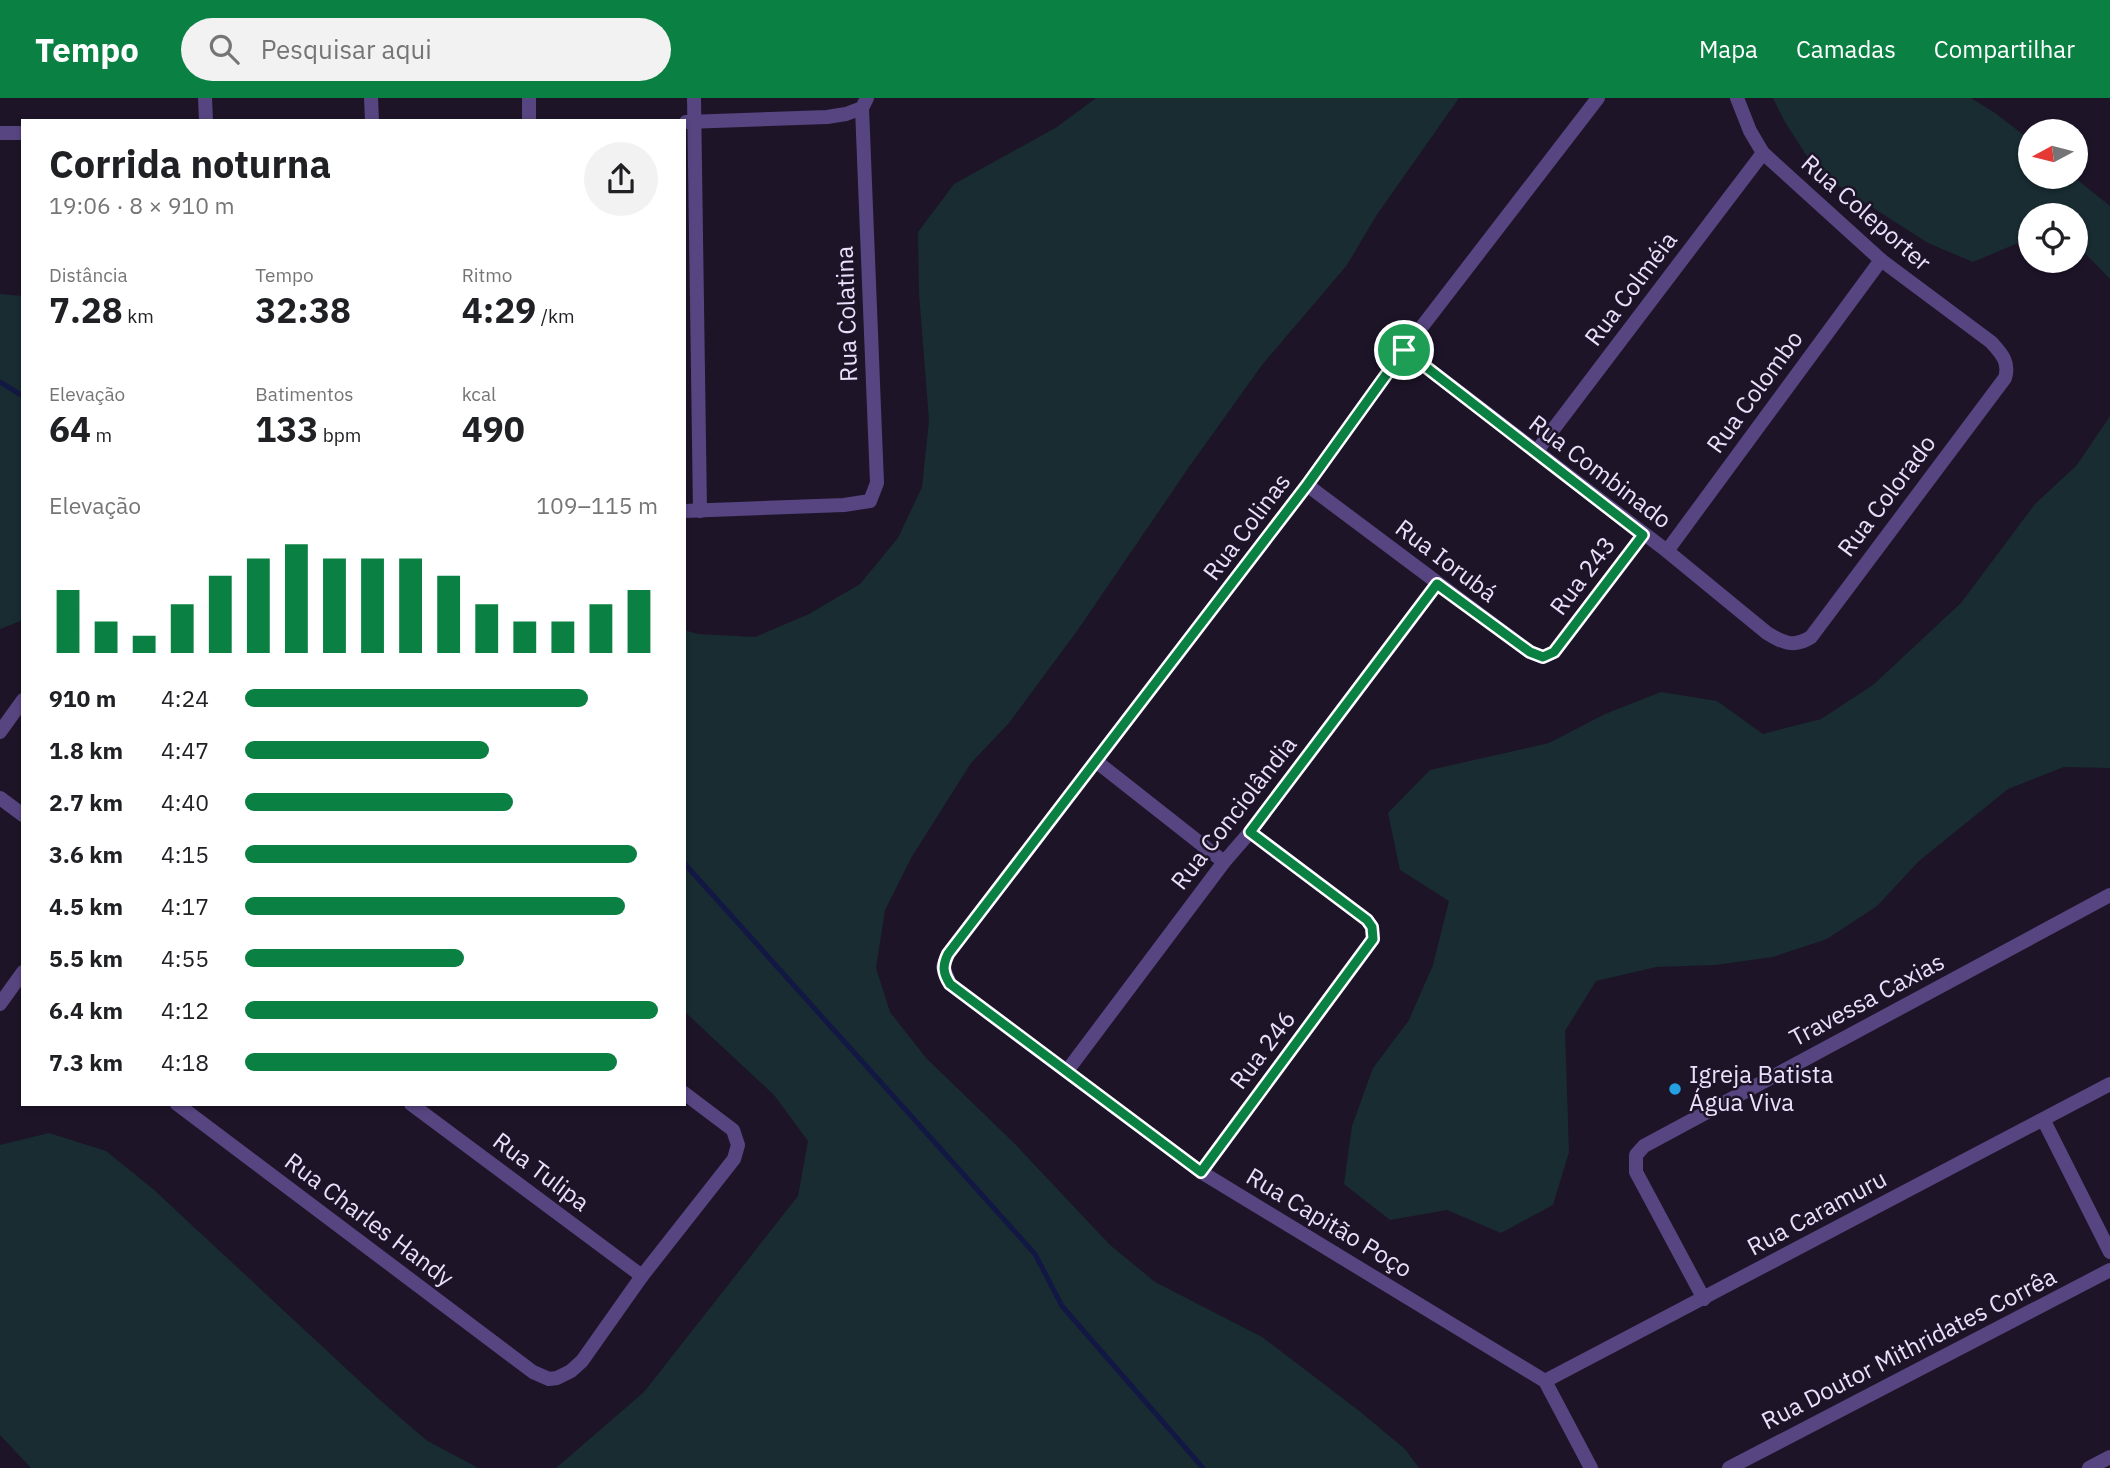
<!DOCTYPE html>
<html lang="pt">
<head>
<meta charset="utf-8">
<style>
	body { margin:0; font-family:"IBM Plex Sans",sans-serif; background:#f2f2f2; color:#202124; height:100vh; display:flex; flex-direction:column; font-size:26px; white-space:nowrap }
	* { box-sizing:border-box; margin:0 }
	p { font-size:23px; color:#757577 }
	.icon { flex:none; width:38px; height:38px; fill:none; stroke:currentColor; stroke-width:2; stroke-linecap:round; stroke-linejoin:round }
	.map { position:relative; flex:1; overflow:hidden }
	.details { position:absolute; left:21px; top:21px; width:665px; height:987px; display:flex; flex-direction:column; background:#fff; border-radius:0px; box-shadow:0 2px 5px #0004 }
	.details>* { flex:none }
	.needle { width:46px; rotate:263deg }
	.controls { position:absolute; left:2018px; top:21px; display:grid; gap:14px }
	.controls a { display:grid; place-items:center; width:70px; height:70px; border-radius:50%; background:#fff; box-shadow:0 2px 5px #0004; font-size:35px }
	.pin { position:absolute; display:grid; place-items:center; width:60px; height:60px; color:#fff; margin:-30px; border:4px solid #fff; border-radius:50%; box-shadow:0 2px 7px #0007 }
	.round { display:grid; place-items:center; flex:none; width:74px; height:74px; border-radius:37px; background:#f2f2f2 }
	.headline { display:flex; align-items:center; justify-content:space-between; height:119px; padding:0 28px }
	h1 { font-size:38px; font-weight:700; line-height:52px }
	.stats { display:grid; grid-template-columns:repeat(3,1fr); gap:10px; height:119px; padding:7px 28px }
	.stats div { display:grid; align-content:center }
	.stats b { font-size:35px; font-weight:700 }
	.stats small { font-size:19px; font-weight:400 }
	.stats p { font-size:19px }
	.chart { height:196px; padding:14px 28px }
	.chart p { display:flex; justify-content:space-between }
	.chart svg { width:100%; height:126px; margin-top:7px; stroke:#0b8043; stroke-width:6 }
	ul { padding:0 28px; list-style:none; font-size:23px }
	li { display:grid; grid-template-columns:112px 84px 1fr; align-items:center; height:52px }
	li i { height:18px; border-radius:9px; background:#0b8043 }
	header { display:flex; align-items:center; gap:42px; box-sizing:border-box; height:98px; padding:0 35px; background:#0b8043; color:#fff }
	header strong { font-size:33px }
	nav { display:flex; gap:38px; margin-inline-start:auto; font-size:24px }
	.search { width:490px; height:63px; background:#f2f2f2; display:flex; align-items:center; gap:18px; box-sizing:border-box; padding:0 24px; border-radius:38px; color:#757577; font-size:26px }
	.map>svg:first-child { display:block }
	.green { fill:#182c32 }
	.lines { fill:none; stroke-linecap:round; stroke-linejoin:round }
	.stream { stroke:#121843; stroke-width:5 }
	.street { stroke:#574581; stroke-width:14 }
	.route-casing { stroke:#fff; stroke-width:14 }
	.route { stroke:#0b8043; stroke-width:9 }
	.poi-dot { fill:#249fe2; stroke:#1d1428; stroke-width:2.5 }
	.labels { text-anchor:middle; stroke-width:5; stroke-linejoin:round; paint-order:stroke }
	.street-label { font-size:24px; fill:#eae0fb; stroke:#1d1428 }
	.poi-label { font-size:24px; fill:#eae0fb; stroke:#1d1428; text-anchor:start }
</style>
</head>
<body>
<header>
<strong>Tempo</strong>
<div class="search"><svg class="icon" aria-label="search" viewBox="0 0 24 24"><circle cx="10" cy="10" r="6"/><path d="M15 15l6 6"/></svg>Pesquisar aqui</div>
<nav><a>Mapa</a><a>Camadas</a><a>Compartilhar</a></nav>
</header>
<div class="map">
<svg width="2110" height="1370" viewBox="0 0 2110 1370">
	<rect width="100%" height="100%" fill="#1d1428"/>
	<g class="green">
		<polygon points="1096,0 1459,0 1376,118 1347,167 1262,267 1189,369 1077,533 1009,625 971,665 911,760 885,812 876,870 890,914 926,960 1014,1045 1110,1147 1155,1184 1262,1239 1358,1312 1405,1351 1419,1370 556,1370 644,1294 798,1098 808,1043 774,997 684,913 684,532 698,536 755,539 809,516 860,486 898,440 922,389 929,323 919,195 918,134 954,86 1057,29"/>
		<polygon points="1773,0 1971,0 1995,15 2030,42 2030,79 2074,79 2110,108 2110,181 2076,146 2076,117 2030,117 2030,140 1973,164 1928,145 1817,74 1785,24"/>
		<polygon points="0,196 23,198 23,522 0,531"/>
		<polygon points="2110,318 2110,670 2064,669 2008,691 1919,763 1877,808 1827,841 1773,859 1715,867 1656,869 1596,883 1565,933 1569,1054 1553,1107 1501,1135 1447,1112 1390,1122 1344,1086 1352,1028 1373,970 1409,922 1433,867 1449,803 1400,772 1388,715 1430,672 1549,645 1605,616 1661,594 1717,603 1763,636 1821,621 1873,587 1961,505 2035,406 2077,367"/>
		<polygon points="49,1035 106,1053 153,1091 381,1303 426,1342 478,1370 31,1370 0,1337 0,1047"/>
	</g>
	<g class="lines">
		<g class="stream">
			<polyline points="0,284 23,298"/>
			<polyline points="684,765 1035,1156 1062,1208 1203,1370"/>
		</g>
		<g class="street">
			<polyline points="205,0 206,23"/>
			<polyline points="371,0 372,23"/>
			<polyline points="529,0 529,23"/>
			<polyline points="694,0 700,413"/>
			<polyline points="686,24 827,19 846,16 862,10"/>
			<polyline points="0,35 23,35"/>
			<path d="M1404 252 1667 453 1767 535C1783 545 1794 550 1811 539L2005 280C2010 264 2001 255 1991 244L1881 162 1763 55 1750 33 1737 0"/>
			<polyline points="1536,354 1763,55"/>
			<polyline points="1307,387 1530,554 1543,559 1554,554 1643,437"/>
			<polyline points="684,413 844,407 870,403 877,385 862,10 867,0"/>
			<polyline points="1667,453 1881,162"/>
			<polyline points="0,634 23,602"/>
			<polyline points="1097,664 1224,764"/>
			<polyline points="0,700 23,717"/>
			<polyline points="0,906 23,874"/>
			<polyline points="1067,973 1224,764 1250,734 1437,486"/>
			<polyline points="177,1006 533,1274 549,1281 557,1280 571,1273 582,1263 642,1178 734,1061 738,1047 733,1032 684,995"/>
			<polyline points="411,1006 642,1178"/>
			<polyline points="2044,1023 2110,1154"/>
			<polyline points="1201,1074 1373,841 1372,829 1367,822 1250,734"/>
			<polyline points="1704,1201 1636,1074 1636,1057 1644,1048 2110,797"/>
			<polyline points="1545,1283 2110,986"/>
			<polyline points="1591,1370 1545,1283 1201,1074 950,886 943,869 948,856 1307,387 1404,252 1598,0"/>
			<polyline points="1729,1370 2110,1172"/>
			<polyline points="2089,1370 2110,1359"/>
		</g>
	</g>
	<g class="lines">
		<g class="route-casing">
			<path id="route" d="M1404 252 1643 437 1554 554 1543 559 1530 554 1437 486 1250 734 1367 822 1372 829 1373 841 1201 1074 950 886C943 875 942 868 948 856L1307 387Z"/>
		</g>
		<use href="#route" class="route"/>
	</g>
	<circle class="poi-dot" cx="1675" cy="991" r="7"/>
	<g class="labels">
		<g class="street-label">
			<text transform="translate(1866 115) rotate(41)" y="8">Rua Coleporter</text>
			<text transform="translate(1631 191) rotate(-53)" y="8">Rua Colméia</text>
			<text transform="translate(847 216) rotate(-92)" y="8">Rua Colatina</text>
			<text transform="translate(1755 294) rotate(-54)" y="8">Rua Colombo</text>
			<text transform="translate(1600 374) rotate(37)" y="8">Rua Combinado</text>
			<text transform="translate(1887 398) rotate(-53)" y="8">Rua Colorado</text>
			<text transform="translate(1247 429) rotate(-53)" y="8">Rua Colinas</text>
			<text transform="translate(1446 463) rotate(37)" y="8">Rua Iorubá</text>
			<text transform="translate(1583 478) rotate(-53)" y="8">Rua 243</text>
			<text transform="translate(1234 715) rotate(-52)" y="8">Rua Conciolândia</text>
			<text transform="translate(1867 902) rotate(-28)" y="8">Travessa Caxias</text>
			<text transform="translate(1263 952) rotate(-53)" y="8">Rua 246</text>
			<text transform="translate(541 1074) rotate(37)" y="8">Rua Tulipa</text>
			<text transform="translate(1817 1115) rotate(-28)" y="8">Rua Caramuru</text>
			<text transform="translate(369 1122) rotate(37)" y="8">Rua Charles Handy</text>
			<text transform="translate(1329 1125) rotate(31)" y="8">Rua Capitão Poço</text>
			<text transform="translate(1909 1251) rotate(-27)" y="8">Rua Doutor Mithridates Corrêa</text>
		</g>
		<g class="poi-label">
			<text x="1689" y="985">Igreja Batista<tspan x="1689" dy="28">Água Viva</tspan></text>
		</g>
	</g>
</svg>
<div class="controls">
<a><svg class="needle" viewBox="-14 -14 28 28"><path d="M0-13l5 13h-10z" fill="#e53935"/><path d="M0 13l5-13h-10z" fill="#757577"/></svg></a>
<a><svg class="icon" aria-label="locate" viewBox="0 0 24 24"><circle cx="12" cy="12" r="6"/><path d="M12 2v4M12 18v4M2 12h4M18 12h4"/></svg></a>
</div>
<div class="pin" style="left:1404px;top:252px;background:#1e9e55"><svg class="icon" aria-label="arrive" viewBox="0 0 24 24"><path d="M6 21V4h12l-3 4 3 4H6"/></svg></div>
<section class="details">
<div class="headline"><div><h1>Corrida noturna</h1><p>19:06 · 8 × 910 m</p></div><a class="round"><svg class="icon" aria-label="share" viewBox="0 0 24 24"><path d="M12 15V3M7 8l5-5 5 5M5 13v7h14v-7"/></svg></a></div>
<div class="stats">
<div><p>Distância</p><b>7.28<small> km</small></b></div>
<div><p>Tempo</p><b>32:38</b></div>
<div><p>Ritmo</p><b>4:29<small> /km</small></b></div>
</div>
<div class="stats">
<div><p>Elevação</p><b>64<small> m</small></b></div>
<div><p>Batimentos</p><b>133<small> bpm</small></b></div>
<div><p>kcal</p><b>490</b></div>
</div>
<div class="chart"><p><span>Elevação</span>109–115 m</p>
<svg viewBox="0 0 160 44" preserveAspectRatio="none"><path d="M5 44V22M15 44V33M25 44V38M35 44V27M45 44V17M55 44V11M65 44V6M75 44V11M85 44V11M95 44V11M105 44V17M115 44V27M125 44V33M135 44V33M145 44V27M155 44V22"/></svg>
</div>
<ul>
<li><b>910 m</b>4:24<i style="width:83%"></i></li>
<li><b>1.8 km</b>4:47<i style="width:59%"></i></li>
<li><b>2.7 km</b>4:40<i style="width:65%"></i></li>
<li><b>3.6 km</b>4:15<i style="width:95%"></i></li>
<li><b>4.5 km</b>4:17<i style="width:92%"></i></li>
<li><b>5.5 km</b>4:55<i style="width:53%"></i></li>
<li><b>6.4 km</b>4:12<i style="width:100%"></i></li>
<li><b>7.3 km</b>4:18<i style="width:90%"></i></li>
</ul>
</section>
</div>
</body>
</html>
